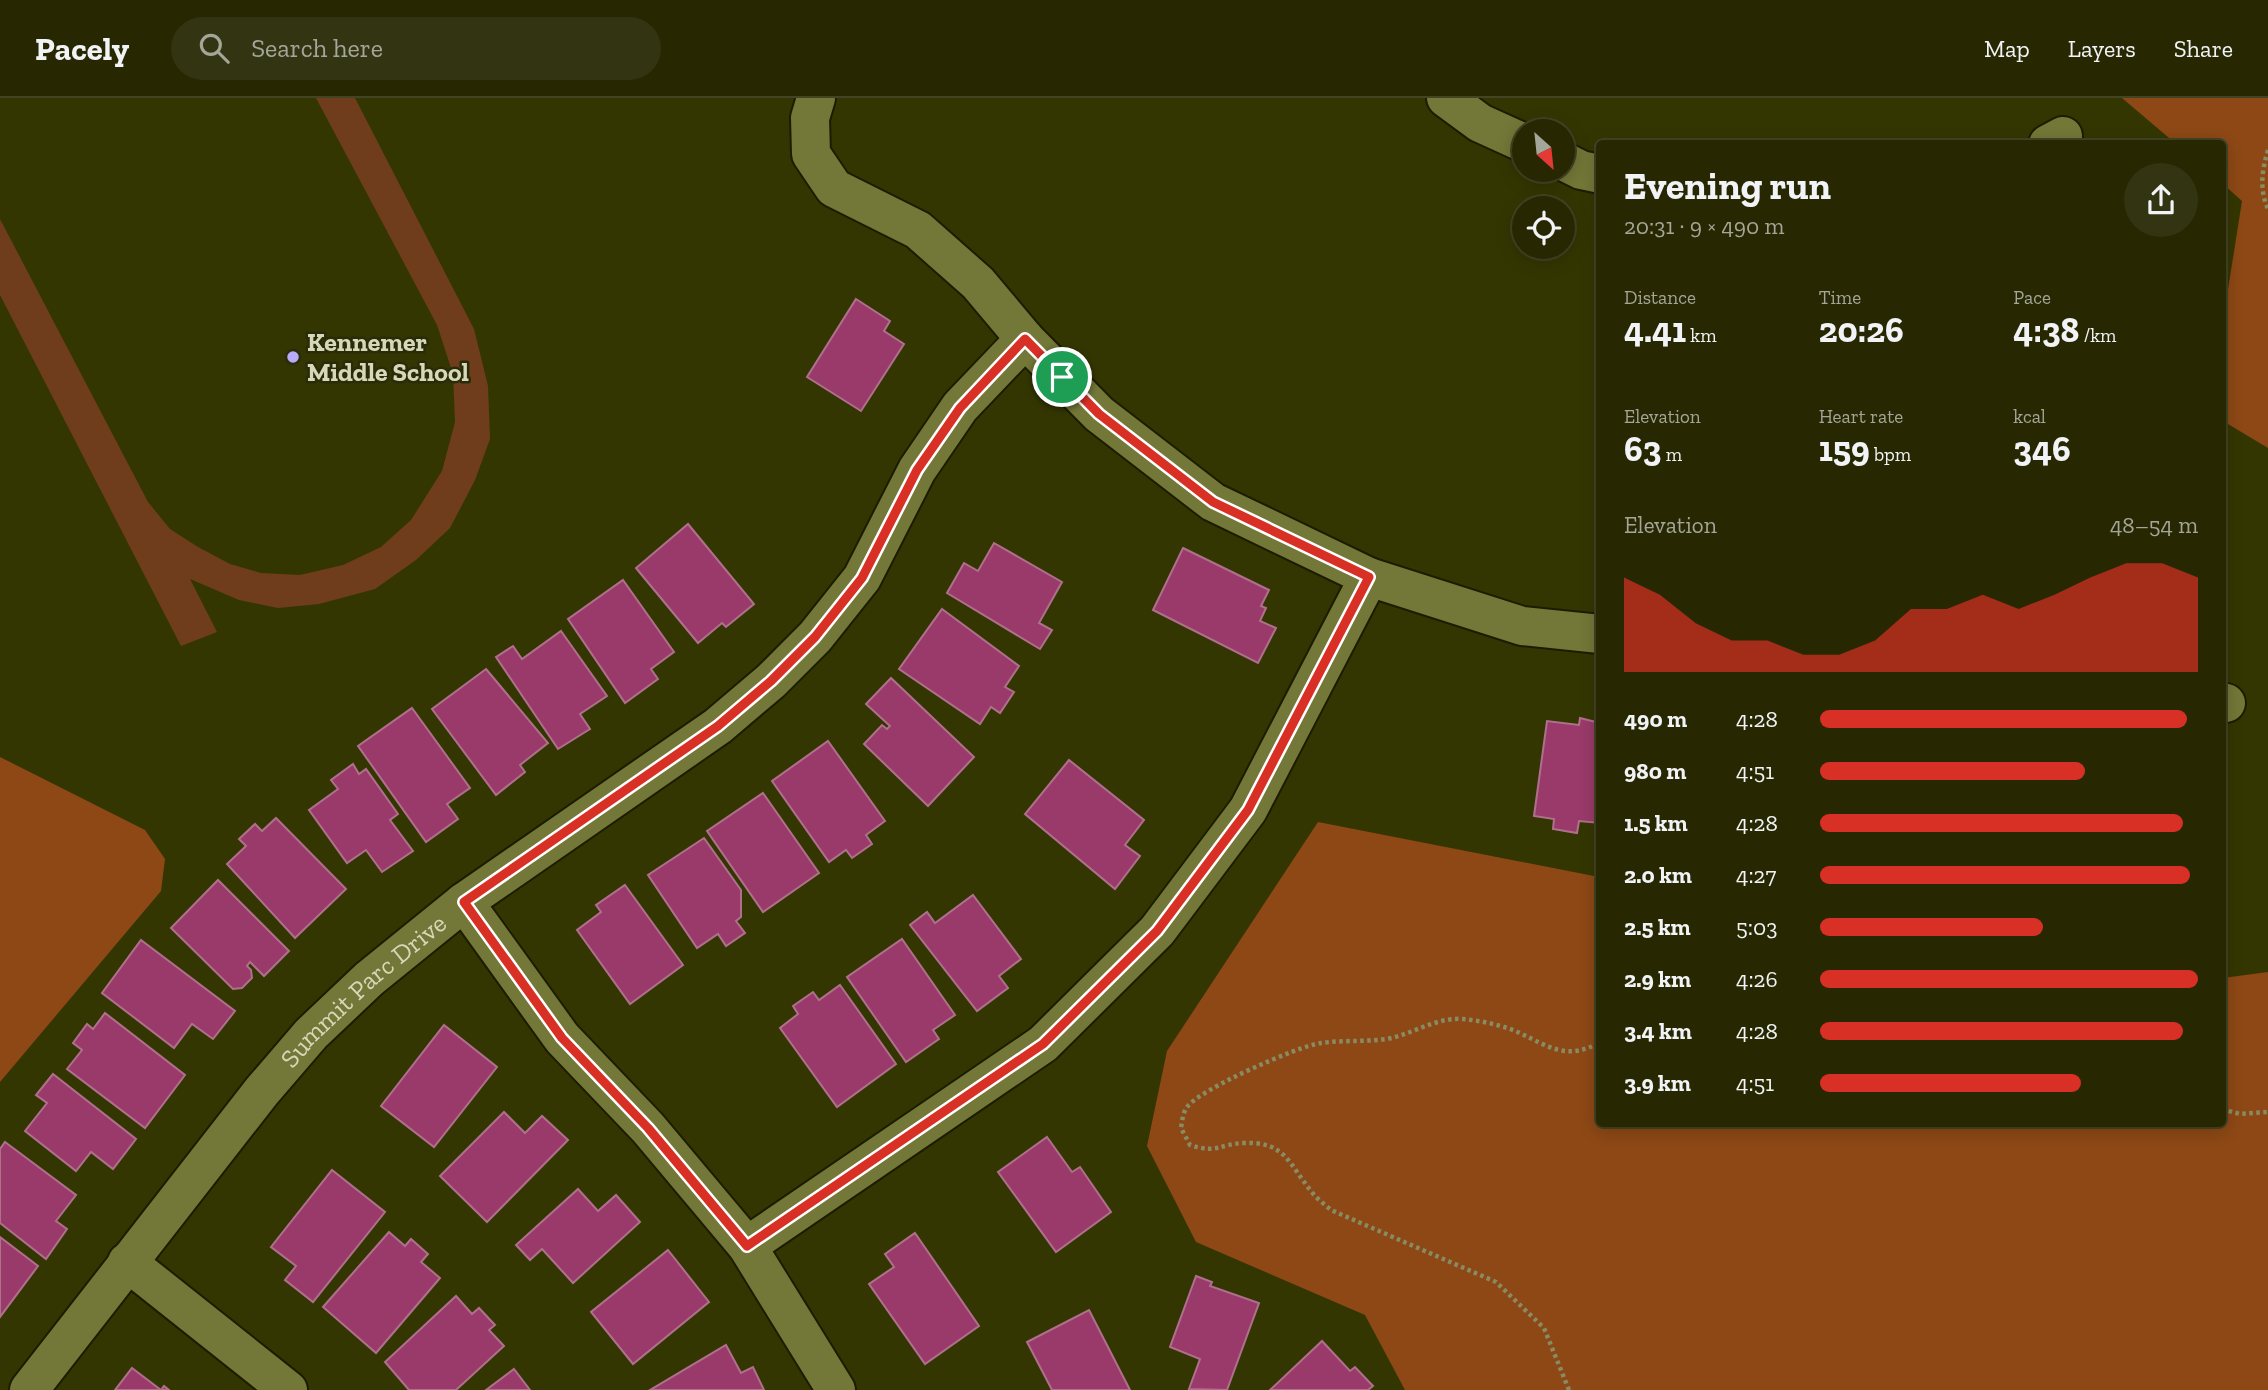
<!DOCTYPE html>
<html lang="en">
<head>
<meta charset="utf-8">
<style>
	body { margin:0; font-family:"Zilla Slab",serif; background:#333411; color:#f1f3f6; height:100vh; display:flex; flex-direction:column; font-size:26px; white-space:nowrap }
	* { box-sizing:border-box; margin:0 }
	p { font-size:23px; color:#a4a699 }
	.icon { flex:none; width:38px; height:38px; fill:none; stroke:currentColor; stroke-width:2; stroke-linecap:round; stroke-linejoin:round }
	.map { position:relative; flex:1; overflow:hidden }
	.drawer { position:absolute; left:1596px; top:42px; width:630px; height:987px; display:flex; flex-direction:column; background:#272802; border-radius:7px; box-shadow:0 4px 18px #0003,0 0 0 2px #434424 }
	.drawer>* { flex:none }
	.needle { width:46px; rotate:153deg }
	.tools { position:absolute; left:1512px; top:21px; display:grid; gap:14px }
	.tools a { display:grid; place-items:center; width:63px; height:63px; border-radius:50%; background:#272802; box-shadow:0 4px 18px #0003,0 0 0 2px #434424; font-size:35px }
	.pin { position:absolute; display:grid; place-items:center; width:60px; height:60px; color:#fff; margin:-30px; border:4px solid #fff; border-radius:50%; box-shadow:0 2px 7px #0007 }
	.round { display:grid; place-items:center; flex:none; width:74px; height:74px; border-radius:37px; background:#333411 }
	.head { display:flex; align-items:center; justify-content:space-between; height:119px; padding:0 28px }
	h1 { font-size:38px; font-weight:700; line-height:52px }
	.stats { display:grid; grid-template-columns:repeat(3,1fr); gap:10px; height:119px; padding:7px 28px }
	.stats div { display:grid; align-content:center }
	.stats b { font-size:35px; font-weight:700 }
	.stats small { font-size:19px; font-weight:400 }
	.stats p { font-size:19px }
	.chart { height:196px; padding:14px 28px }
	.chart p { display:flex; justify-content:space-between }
	.chart svg { width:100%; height:126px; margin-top:7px; fill:#d93025; opacity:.7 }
	ul { padding:0 28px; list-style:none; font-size:23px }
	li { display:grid; grid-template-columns:112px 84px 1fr; align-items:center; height:52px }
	li i { height:18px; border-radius:9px; background:#d93025 }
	header { display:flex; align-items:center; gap:42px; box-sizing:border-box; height:98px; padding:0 35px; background:#272802; border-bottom:2px solid #434424 }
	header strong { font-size:33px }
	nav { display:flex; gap:38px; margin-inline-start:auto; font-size:24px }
	.search { width:490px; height:63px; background:#333411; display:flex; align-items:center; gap:18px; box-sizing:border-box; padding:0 24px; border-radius:38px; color:#a4a699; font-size:26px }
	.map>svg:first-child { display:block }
	.green { fill:#6f3d1b }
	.forest { fill:#8d4815 }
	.building { fill:#9a3a6a; stroke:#af708c; stroke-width:2 }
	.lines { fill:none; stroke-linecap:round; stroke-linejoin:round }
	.minor-casing { stroke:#1c1d00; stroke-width:42 }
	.path { stroke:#898c62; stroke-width:4.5; stroke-dasharray:3.5 3.5; stroke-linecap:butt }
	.minor { stroke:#737737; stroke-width:38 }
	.route-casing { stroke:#fff; stroke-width:14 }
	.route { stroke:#d93025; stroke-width:9 }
	.poi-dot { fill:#b9abf7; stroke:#2a2c09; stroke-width:2.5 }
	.labels { text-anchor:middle; stroke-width:5; stroke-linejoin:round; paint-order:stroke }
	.poi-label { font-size:26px; font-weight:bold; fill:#d6d9b9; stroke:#2a2c09; text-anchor:start }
	.street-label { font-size:26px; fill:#d6d9b9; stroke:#2a2c09 }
</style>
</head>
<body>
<header>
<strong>Pacely</strong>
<div class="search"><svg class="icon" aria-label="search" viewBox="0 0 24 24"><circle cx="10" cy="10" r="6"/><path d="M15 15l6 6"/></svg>Search here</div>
<nav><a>Map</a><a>Layers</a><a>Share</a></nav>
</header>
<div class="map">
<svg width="2268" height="1292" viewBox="0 0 2268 1292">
	<rect width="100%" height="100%" fill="#343602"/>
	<polygon class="green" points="316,0 355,0 474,231 488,288 490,341 475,382 450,430 416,462 375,491 319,506 278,510 239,502 190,481 217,534 181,548 0,197 0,121 148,404 170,431 198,449 230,466 261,475 300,477 343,467 381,449 411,422 442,373 455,324 453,276 437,227"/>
	<g class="forest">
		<polygon points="2122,0 2268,0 2268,350 2223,323 2223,223 2242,103 2223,86 2222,46 2175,45"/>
		<polygon points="0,659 145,732 165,761 161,793 0,984"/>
		<polygon points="1318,724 1599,779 1600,1026 2222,1026 2223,880 2268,874 2268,1292 1405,1292 1365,1217 1196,1144 1147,1048 1167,953"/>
	</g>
	<g class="building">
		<polygon points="856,201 890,223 884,233 904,246 861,313 807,279"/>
		<polygon points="688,426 754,506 726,529 722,525 698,545 636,470"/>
		<polygon points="994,445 1062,484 1039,525 1052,532 1040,551 947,495 964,465 978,473"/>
		<polygon points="1183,450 1269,492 1261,508 1266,510 1260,523 1276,530 1258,565 1153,512"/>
		<polygon points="623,482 674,554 651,571 658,581 625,605 568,521"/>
		<polygon points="942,511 1019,568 1005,589 1014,594 1000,615 991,609 980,626 899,571"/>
		<polygon points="561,533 607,598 580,616 590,631 558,651 496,559 513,548 522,561"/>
		<polygon points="486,571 548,645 520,667 525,674 496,697 432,611"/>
		<polygon points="891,580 974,659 928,708 864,646 882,627 887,631 890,628 866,606"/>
		<polygon points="412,610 470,690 447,706 458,721 426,744 358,648"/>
		<polygon points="1580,620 1600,625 1600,725 1579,723 1577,735 1553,731 1554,721 1534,718 1547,623 1579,627"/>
		<polygon points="828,643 885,723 866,737 872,746 852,760 846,752 829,764 772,683"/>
		<polygon points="1069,662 1144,722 1125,747 1140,758 1115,791 1025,716"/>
		<polygon points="353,666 359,676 366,671 398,716 390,722 413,753 382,774 366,752 347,765 309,712 338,691 331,682"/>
		<polygon points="763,695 819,775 763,814 707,733"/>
		<polygon points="276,720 346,791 295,840 227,766 246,748 239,741 255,726 262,733"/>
		<polygon points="704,740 741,792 741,819 736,823 745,835 726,848 718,836 697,850 648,777"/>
		<polygon points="218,782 289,853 264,878 250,864 247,868 251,872 252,880 242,890 233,891 171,830"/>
		<polygon points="625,787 683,867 630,906 577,832 601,814 596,807"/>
		<polygon points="973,797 1021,861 999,878 1008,890 977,913 910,827 927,814 935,825"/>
		<polygon points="902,841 955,917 933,932 939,941 906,964 847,879"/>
		<polygon points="141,842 235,913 213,941 192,926 174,950 102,895"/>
		<polygon points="840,887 896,966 837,1009 780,930 798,916 793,908 813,894 819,902"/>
		<polygon points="105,915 185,977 145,1030 67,971 82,952 73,945 87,926 93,931"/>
		<polygon points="444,927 497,969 434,1049 381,1008"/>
		<polygon points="53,976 136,1041 113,1071 91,1054 76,1073 25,1033 47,1005 36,997"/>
		<polygon points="504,1014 525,1035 542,1018 568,1042 487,1124 440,1078"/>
		<polygon points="1047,1039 1072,1074 1080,1069 1111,1114 1056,1154 998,1074"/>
		<polygon points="5,1044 76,1097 56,1123 67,1131 46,1161 0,1125 0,1051"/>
		<polygon points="332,1072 385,1114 313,1204 285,1182 296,1168 271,1149"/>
		<polygon points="578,1091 598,1113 616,1097 640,1124 573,1185 542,1151 530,1162 516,1147"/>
		<polygon points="389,1134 405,1148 411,1141 428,1156 421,1164 440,1180 376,1255 323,1209"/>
		<polygon points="915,1135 979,1228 925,1266 869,1186 894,1169 885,1156"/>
		<polygon points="0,1139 38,1168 0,1219"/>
		<polygon points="668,1152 709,1204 633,1266 591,1214"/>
		<polygon points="1196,1178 1212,1184 1210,1188 1259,1205 1227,1292 1189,1291 1200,1261 1170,1249"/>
		<polygon points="456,1198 472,1216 479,1210 495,1227 489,1232 504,1248 456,1292 409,1292 385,1264"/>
		<polygon points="1089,1212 1130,1292 1052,1292 1027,1244"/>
		<polygon points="1322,1243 1350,1273 1355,1269 1373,1288 1368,1292 1270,1292"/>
		<polygon points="726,1247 741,1275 753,1269 764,1292 650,1292"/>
		<polygon points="132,1270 161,1292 164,1288 169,1292 115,1292"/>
		<polygon points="514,1271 530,1292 486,1292"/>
	</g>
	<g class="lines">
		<g class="minor-casing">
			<g id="minor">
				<polyline points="816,0 810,20 811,56 834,90 918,132 978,185 1025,241 1099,316 1213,404 1369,479 1522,528 1600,536"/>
				<polyline points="1446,0 1480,25 1524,45"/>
				<polyline points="2048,46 2063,38"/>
				<polyline points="1563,63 1581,72 1600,76"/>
				<polyline points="2222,604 2226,605"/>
				<polyline points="464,804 562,940 648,1030 747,1148 836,1292"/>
				<polyline points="747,1148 1043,946 1157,833 1248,712 1369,479"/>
				<polyline points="127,1164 288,1292"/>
				<path id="s1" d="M29 1292 262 993 311 936 369 881 464 804 718 628 771 583 815 539 862 480 917 372 960 309 1025 241"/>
			</g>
		</g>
		<g class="path">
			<path d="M2268 52C2262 73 2259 90 2268 111"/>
			<polyline points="2222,1011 2240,1016 2268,1014"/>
			<path d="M1569 1292 1544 1230 1496 1184 1331 1112C1324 1106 1316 1100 1311 1093 1289 1066 1285 1043 1244 1045 1219 1046 1218 1056 1190 1047L1181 1030C1182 1024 1183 1014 1187 1009 1200 991 1298 948 1321 945 1343 942 1364 944 1386 941 1412 937 1435 919 1463 921 1483 923 1502 927 1520 935 1549 949 1568 963 1600 944"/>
		</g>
		<use href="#minor" class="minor"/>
	</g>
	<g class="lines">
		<g class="route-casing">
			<polygon id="route" points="1025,241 1099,316 1213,404 1369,479 1248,712 1157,833 1043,946 747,1148 648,1030 562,940 464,804 718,628 771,583 815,539 862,480 917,372 960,310"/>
		</g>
		<use href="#route" class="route"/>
	</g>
	<circle class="poi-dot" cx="293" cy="259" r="7"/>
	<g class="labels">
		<g class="poi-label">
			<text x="307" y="253">Kennemer<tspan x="307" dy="30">Middle School</tspan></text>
		</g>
		<g class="street-label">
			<text dy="9" stroke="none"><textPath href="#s1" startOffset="522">Summit Parc Drive</textPath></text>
		</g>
	</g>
</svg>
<div class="tools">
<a><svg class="needle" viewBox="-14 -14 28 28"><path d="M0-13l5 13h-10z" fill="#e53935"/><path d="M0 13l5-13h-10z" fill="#a4a699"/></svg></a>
<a><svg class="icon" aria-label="locate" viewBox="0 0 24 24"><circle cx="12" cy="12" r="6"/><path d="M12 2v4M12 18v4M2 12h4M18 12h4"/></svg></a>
</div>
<div class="pin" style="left:1062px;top:279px;background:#1e9e55"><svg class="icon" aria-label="arrive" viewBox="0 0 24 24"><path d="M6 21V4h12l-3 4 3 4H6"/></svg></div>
<section class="drawer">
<div class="head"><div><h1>Evening run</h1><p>20:31 · 9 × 490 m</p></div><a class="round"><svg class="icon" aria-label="share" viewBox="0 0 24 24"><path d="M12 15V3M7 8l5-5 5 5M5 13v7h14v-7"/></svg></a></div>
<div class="stats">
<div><p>Distance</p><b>4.41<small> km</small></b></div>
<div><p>Time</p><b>20:26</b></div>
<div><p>Pace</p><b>4:38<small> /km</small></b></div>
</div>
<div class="stats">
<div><p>Elevation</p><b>63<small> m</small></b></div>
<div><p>Heart rate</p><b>159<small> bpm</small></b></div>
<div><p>kcal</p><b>346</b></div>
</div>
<div class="chart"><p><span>Elevation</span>48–54 m</p>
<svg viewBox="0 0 160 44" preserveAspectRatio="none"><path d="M0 44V11L10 17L20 27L30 33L40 33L50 38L60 38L70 33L80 22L90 22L100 17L110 22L120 17L130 11L140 6L150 6L160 11V44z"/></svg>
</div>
<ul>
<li><b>490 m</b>4:28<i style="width:97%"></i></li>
<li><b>980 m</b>4:51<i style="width:70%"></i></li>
<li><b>1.5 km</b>4:28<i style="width:96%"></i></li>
<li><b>2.0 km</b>4:27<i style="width:98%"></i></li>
<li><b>2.5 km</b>5:03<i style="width:59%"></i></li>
<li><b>2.9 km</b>4:26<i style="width:100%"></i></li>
<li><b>3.4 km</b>4:28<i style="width:96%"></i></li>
<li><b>3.9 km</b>4:51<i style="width:69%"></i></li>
</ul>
</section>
</div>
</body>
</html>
